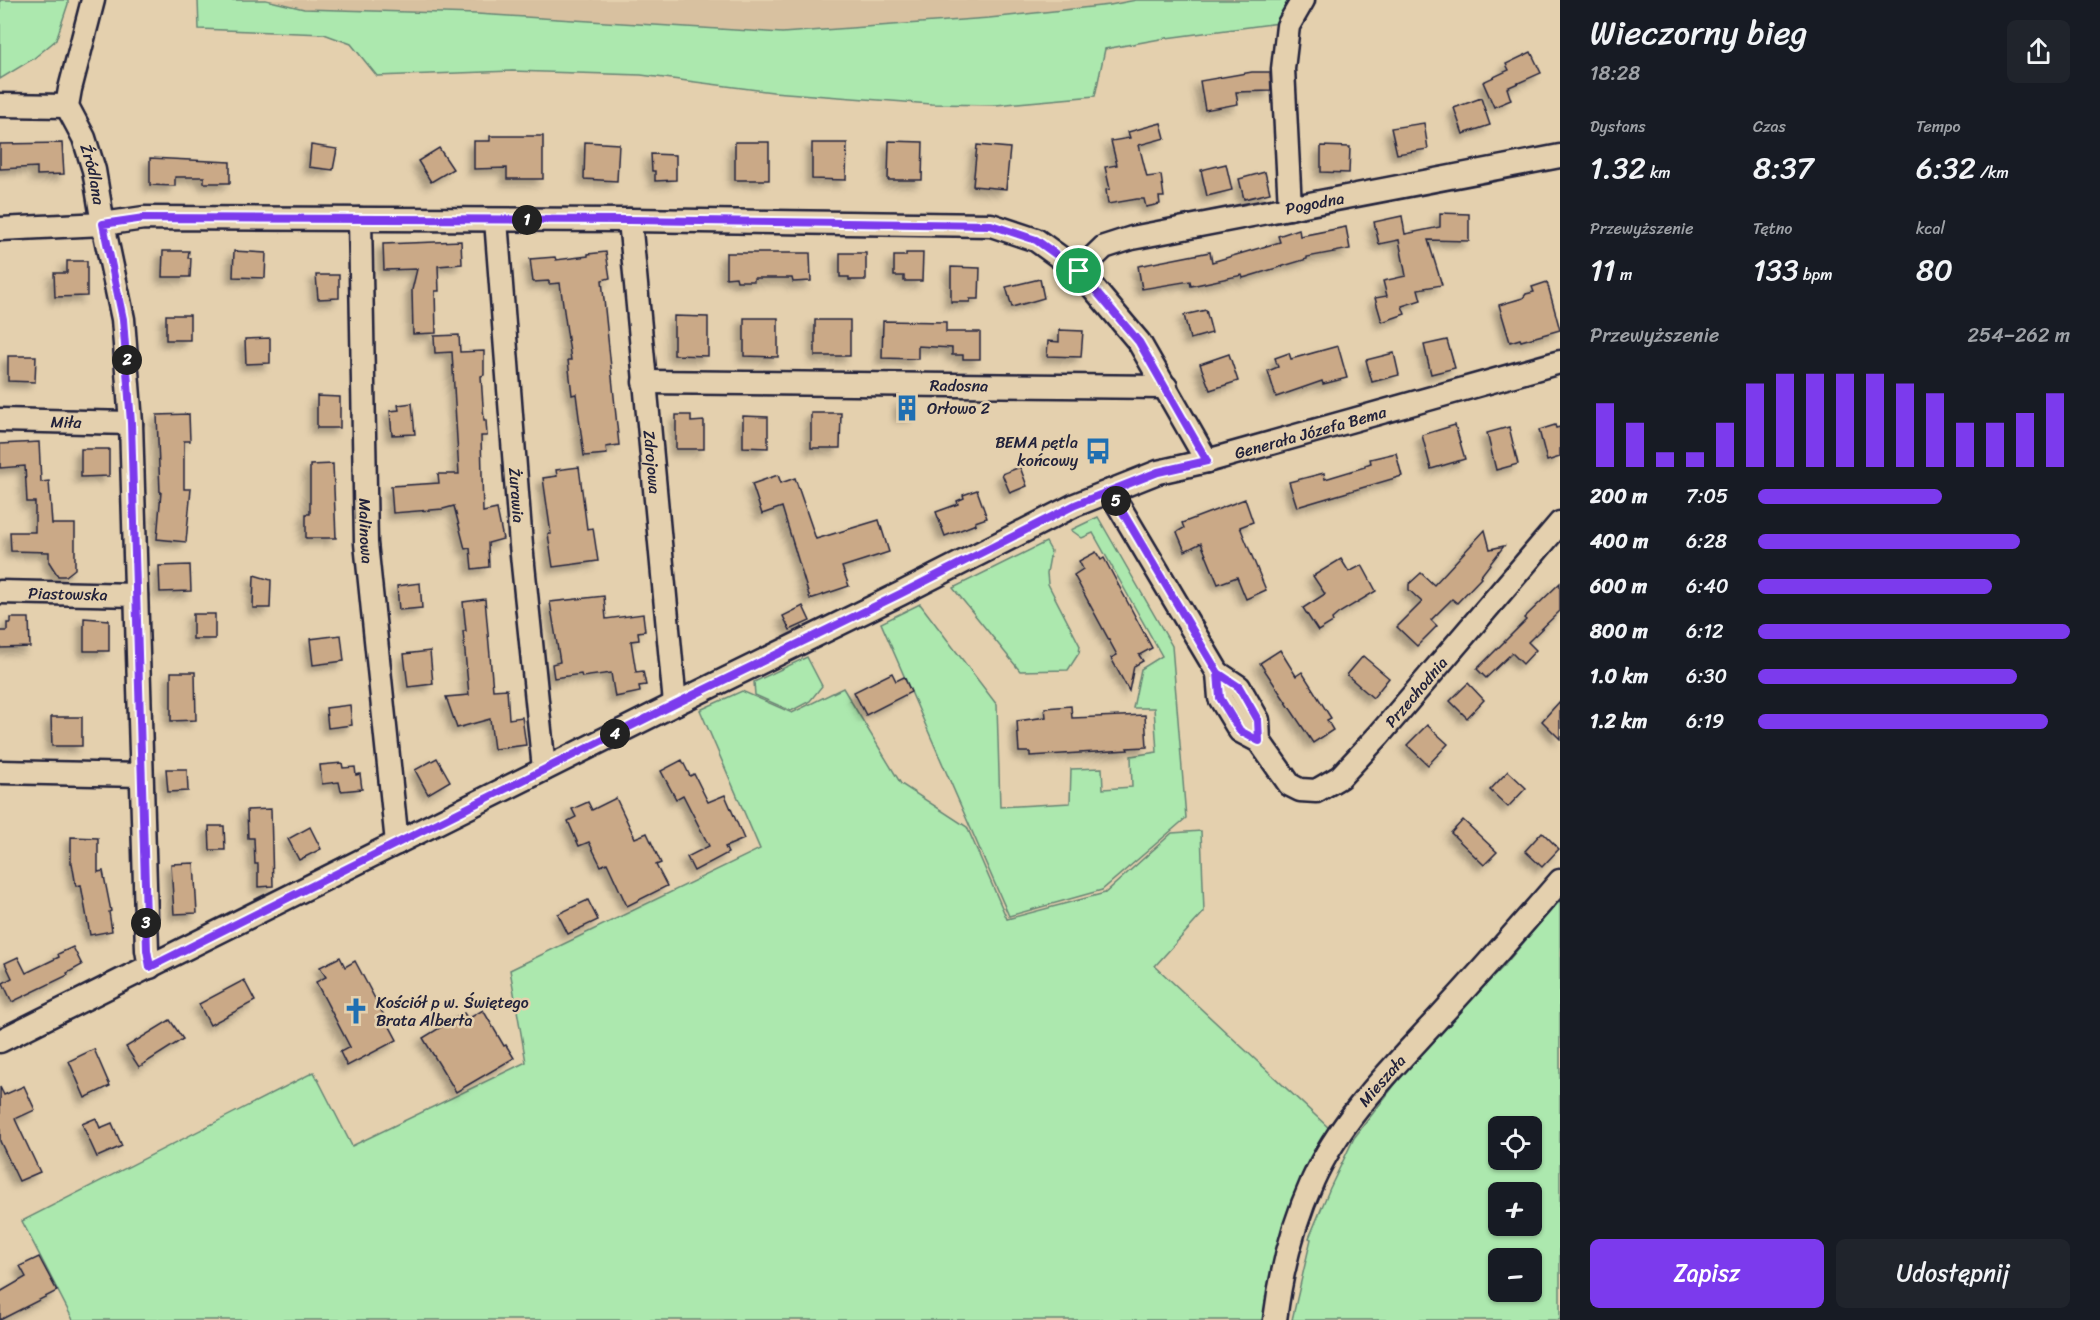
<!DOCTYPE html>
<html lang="pl">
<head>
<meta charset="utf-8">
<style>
	body { margin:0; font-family:Sriracha,sans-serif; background:#20242c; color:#f1f3f6; height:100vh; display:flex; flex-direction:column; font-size:22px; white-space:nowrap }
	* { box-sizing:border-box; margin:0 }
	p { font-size:20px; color:#9ea1a6 }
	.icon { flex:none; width:33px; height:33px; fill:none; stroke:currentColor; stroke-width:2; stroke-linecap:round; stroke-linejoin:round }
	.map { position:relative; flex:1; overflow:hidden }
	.panel { display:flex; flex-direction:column; background:#171b24; width:540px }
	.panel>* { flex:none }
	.buttons { position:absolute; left:1488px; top:1116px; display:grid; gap:12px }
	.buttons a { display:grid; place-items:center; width:54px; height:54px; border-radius:9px; background:#171b24; box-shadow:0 2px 4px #0004; font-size:30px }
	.pin { position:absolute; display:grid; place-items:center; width:51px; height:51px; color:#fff; margin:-26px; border:3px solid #fff; border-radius:50%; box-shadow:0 2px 6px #0007 }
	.km { position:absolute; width:30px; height:30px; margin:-15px; border-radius:50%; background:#222; color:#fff; font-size:16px; line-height:30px; text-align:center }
	.round { display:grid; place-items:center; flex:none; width:63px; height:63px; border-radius:9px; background:#20242c }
	.headline { display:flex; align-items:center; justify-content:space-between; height:102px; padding:0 30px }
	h1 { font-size:33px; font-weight:600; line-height:45px }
	.stats { display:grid; grid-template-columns:repeat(3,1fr); gap:9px; height:102px; padding:6px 30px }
	.stats div { display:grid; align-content:center }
	.stats b { font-size:30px; font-weight:600 }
	.stats small { font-size:16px; font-weight:400 }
	.stats p { font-size:16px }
	.chart { height:168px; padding:12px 30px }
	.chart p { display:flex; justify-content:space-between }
	.chart svg { width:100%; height:108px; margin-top:6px; stroke:#7c3aed; stroke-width:6 }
	.action { display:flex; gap:12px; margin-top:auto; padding:12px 30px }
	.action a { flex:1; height:69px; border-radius:9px; background:#7c3aed; color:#fff; font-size:24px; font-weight:600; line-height:69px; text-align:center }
	.action a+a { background:#20242c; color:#f1f3f6 }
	ul { padding:0 30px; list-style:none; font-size:20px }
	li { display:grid; grid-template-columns:96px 72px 1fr; align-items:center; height:45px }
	li i { height:15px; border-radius:8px; background:#7c3aed }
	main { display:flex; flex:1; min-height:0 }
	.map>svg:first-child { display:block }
	.built { fill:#d8c1a0 }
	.green { fill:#ace8ae; stroke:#678574; stroke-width:1.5; fill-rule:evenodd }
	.building { fill:#caa987; stroke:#22223b; stroke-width:1.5; filter:url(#shadow) }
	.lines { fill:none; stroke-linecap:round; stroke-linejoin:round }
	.street-casing { stroke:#22223b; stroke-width:27 }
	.street { stroke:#e4d0ae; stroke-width:22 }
	.route-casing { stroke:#fff; stroke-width:12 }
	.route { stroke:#7c3aed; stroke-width:8 }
	.labels { text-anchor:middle; stroke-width:5; stroke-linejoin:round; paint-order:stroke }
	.street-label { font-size:16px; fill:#22223b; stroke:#e4d0ae }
	.poi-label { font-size:16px; fill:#22223b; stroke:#e4d0ae; text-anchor:start }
</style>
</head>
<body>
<main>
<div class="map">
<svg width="1560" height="1320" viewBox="0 0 1560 1320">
	<defs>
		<filter id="shadow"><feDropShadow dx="-5.5" dy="5.5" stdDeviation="3" flood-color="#0004"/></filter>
	</defs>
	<rect width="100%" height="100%" fill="#e4d0ae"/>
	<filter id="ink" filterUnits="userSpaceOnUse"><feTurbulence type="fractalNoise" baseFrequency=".0167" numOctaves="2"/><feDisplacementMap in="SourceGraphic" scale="12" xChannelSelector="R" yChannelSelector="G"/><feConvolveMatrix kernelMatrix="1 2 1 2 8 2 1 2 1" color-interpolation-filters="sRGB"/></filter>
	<g filter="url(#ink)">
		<polygon class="built" points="266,0 1136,0 1110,5 989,18 782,33 477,14 304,9"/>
		<g class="green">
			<polygon points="0,0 68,0 68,4 56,40 33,59 0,79"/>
			<polygon points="198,0 266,0 304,9 477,14 782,33 989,18 1110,5 1136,0 1291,0 1279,23 1166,38 1105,49 1095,96 996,105 931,104 773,92 641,75 512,71 377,76 351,44 324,34 199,29"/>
			<polygon points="1098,517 1172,646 1186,818 1102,890 1009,916 881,623 920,604 997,705 1000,807 1070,803 1071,769 1102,768 1103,789 1132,787 1131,756 1157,752 1154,708 1133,708 1141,669 1162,656 1093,533 1082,538 1071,530"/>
			<polygon points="1046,542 1051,551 1047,573 1048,584 1080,646 1079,653 1068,670 1020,671 953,588"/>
			<polygon points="807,657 822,686 810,701 791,711 755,695 754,682"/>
			<polygon points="843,688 901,784 967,827 1007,919 1105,893 1172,833 1201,831 1204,912 1155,966 1331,1130 1265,1320 73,1320 22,1221 314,1072 352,1146 526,1062 510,970 760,849 700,710 742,691 792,713"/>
			<path d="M1560 899V1320H1292L1311 1239 1309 1238 1330 1188 1354 1138 1406 1070 1454 1017 1503 967ZM1498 1126H1532V1160H1498ZM1498 1192H1532V1226H1498ZM1498 1258H1532V1292H1498Z"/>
		</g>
		<g class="building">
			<polygon points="1531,52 1541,73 1507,88 1511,100 1494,107 1483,82 1509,70 1506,64"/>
			<polygon points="1252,72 1270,72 1271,91 1236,92 1238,104 1205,110 1200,81"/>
			<polygon points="1481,98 1490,125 1463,134 1454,108"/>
			<polygon points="1161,123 1165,138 1139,145 1147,177 1161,175 1164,197 1159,197 1160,204 1146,207 1144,199 1137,199 1108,204 1106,190 1110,189 1105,167 1117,165 1111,141 1130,138 1128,132"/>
			<polygon points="1424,123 1428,149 1397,154 1391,128"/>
			<polygon points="490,136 543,136 543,179 507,179 507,168 474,169 474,141 490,141"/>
			<polygon points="889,141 923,142 922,180 888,180"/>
			<polygon points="585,142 619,144 617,181 584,179"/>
			<rect x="735" y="142" width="34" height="38"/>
			<polygon points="62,143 64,174 37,175 37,167 0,169 0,144"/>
			<polygon points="812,143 847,143 846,180 812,179"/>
			<polygon points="311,145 337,149 333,170 309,167"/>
			<polygon points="977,145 1010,148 1006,189 973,186"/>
			<polygon points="1321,146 1350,147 1349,173 1321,172"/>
			<polygon points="439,148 453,169 431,182 418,161"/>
			<polygon points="651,154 676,155 676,180 655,181 655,171 652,171"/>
			<polygon points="150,158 230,162 230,183 204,183 204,177 175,177 175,186 150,185"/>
			<polygon points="1226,164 1232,190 1207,196 1201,170"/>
			<polygon points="1265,172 1270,193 1244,199 1239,179"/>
			<polygon points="1440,213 1469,214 1469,241 1428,240 1442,285 1418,289 1421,300 1402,306 1405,314 1382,322 1375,298 1387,296 1383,281 1406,276 1399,240 1379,244 1374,222 1402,216 1405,234 1440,227"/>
			<polygon points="1346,227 1350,249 1307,257 1307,259 1243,278 1242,275 1191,286 1190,281 1142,289 1138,266 1210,252 1212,262 1280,242 1278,236 1299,229 1300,236"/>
			<polygon points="461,241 462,264 438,266 439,291 435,291 436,333 413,334 412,290 417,269 384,270 383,244"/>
			<polygon points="163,251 189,251 188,258 191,258 190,277 162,277"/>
			<polygon points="234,251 266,253 265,278 233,277"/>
			<polygon points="606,252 610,278 602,280 619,445 606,447 607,454 584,456 576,394 572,395 568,360 571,360 560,283 549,284 549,281 533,282 530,259 555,257 556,260 588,256 588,254"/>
			<polygon points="726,253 810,253 811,281 793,282 792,278 754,278 754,281 737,281 736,277 726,278"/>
			<polygon points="840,253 866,253 866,280 849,280 849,277 840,277"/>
			<polygon points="906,253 923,253 922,281 904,281 904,276 894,276 894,256 906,256"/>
			<polygon points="67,261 87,261 87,296 55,297 54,273 67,273"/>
			<polygon points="951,267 980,268 979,299 970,299 970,302 951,302"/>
			<polygon points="316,275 339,275 339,298 318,299"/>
			<polygon points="1040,279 1044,298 1012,307 1006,287"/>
			<polygon points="1547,282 1560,330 1521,341 1520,339 1510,342 1499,305 1523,298 1526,294 1534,292 1532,287"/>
			<polygon points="1206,310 1212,333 1190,339 1184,315"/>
			<rect x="166" y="315" width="24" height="25"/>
			<polygon points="674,316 708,317 708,356 674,355"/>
			<polygon points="744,318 778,318 778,357 744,356"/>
			<rect x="815" y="320" width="35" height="36"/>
			<polygon points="883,321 946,322 946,332 980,332 980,359 963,359 963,355 952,355 952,348 918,346 918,359 882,358"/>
			<polygon points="1059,330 1083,331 1081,357 1047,356 1048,341 1059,342"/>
			<polygon points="459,335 460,352 484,351 484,375 481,376 484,420 486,420 487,436 481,436 483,512 497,509 503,539 488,543 489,567 472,569 470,548 465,549 454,506 443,509 393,513 391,486 439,483 438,474 459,474 452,352 435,353 434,336"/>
			<polygon points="270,338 270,363 246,364 245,339"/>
			<polygon points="1447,340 1455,368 1431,374 1424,345"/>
			<polygon points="1338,346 1347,378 1323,384 1322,381 1276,397 1268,371 1278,367 1275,358 1289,353 1291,359"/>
			<polygon points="1394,353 1399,375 1372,382 1366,360"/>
			<polygon points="1229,354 1238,381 1210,390 1200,364"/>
			<polygon points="8,356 36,356 35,382 8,381"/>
			<polygon points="317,396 340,397 340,428 317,428"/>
			<rect x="900" y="401" width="15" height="15"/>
			<polygon points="412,403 415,434 392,435 390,411 399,410 398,405"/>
			<polygon points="811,413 841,413 840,448 811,448"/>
			<polygon points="189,414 190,441 184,441 184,489 191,489 186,542 157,539 161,492 160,492 157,415"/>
			<polygon points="676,415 691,415 691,422 704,421 704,449 676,449"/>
			<polygon points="743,416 768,417 768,448 743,447"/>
			<polygon points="1455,425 1465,459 1431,469 1422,435"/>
			<polygon points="1555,425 1556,428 1560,427 1560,457 1547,461 1539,430"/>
			<polygon points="1509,427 1518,464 1496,470 1487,433"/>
			<polygon points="39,442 41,482 49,481 52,524 75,524 75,569 66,576 58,576 49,562 49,552 11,551 10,532 35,532 35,502 27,502 25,466 0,468 0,444"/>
			<polygon points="81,449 109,449 109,476 81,477"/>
			<polygon points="1396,453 1402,476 1297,507 1289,482 1324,473 1325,479 1365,467 1365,465 1371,463 1370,459"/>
			<polygon points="333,464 336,538 306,538 306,514 310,514 310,465"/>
			<polygon points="579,467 587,529 593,528 598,561 553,567 548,534 551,534 543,478 557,476 556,470"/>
			<polygon points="1020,467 1027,486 1010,493 1002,474"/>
			<polygon points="778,475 781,483 795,478 816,539 879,520 889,552 842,567 849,586 810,599 782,507 762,514 752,484"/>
			<polygon points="977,490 987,518 975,522 976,524 945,536 936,512 958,504 957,501 964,498 963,495"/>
			<polygon points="1245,499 1253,522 1240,527 1266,590 1246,599 1237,577 1218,584 1201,543 1185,551 1177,532 1184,528 1182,523"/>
			<polygon points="1485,530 1490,549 1504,546 1480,577 1481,578 1457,603 1452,599 1431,620 1437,626 1417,646 1397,627 1422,602 1409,590 1409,584 1421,573 1434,585"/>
			<polygon points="1096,552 1101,560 1104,558 1152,648 1139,655 1143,661 1134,666 1129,691 1111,658 1117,655 1074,575 1083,569 1079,561"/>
			<polygon points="1341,559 1349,572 1362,565 1376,591 1339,613 1332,619 1333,622 1318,631 1303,608 1325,594 1313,576"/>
			<polygon points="190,565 191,591 160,592 159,566"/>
			<polygon points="254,575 271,580 270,608 253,608"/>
			<polygon points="420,583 422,608 399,610 397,586"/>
			<polygon points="1560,583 1560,611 1528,642 1536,650 1523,664 1512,653 1486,678 1477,669 1526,620 1524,618"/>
			<polygon points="604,596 606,619 643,614 645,631 638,632 639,640 631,641 636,672 643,671 646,685 639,686 640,692 615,697 611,673 582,677 581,674 554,678 552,664 560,662 550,602"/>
			<polygon points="485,599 493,690 507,689 509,719 522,717 526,745 494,749 490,719 457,728 446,697 469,695 463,631 466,631 463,602"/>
			<polygon points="803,606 810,621 790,630 783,616"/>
			<rect x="193" y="614" width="22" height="25"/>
			<polygon points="11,618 29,618 30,647 0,648 0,631 7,631 7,623 11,623"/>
			<polygon points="84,618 109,620 109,651 84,651"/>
			<polygon points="341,635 344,661 313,665 310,639"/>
			<polygon points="1280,650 1296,676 1302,672 1331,718 1327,720 1333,730 1313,743 1260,663"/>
			<polygon points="430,651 433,684 408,687 404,654"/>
			<polygon points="1363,656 1389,678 1373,698 1347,675"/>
			<polygon points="171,672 195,672 196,720 171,721"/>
			<polygon points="892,673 896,681 904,677 911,692 866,715 854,692"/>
			<polygon points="1468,683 1484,700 1467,718 1450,701"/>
			<polygon points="1560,701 1560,739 1542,721"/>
			<polygon points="350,705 352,725 328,728 326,708"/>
			<polygon points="1071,706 1072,718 1145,715 1147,747 1127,748 1128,750 1030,756 1030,752 1019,752 1017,721 1046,717 1045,708"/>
			<polygon points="51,717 82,717 82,746 52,746"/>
			<polygon points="1427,725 1448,744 1428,765 1407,745"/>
			<polygon points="437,758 450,781 428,794 415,770"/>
			<polygon points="682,760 690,776 694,774 708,802 725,795 744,839 725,847 728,853 694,871 687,857 709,846 683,795 676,799 661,771"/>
			<polygon points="342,763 343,768 355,767 356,775 360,774 362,789 341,791 339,782 322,784 320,765"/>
			<polygon points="166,769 187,769 188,791 168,792"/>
			<polygon points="1508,771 1526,788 1508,807 1490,790"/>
			<polygon points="616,798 635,838 647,833 661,863 656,865 667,886 627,906 607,863 601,866 589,842 579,846 568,821 576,817 572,809 588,802 592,810"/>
			<polygon points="271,809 273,886 258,887 258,864 255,864 254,838 248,838 247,810"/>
			<polygon points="1463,820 1497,852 1484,865 1451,833"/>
			<polygon points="209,826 224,826 225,850 210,850"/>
			<polygon points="310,827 321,849 299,860 288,839"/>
			<polygon points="1542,832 1559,849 1542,867 1525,851"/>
			<polygon points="71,837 98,838 98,872 103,871 111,911 109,912 112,931 90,935 81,885 76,886 72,863 71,863"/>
			<polygon points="194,863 197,913 174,914 171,864"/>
			<polygon points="588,900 598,920 568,934 558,914"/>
			<polygon points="73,947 82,965 67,973 68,975 12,1002 3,983 12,978 5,963 18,957 26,973 59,957 58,954"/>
			<polygon points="340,957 345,967 355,961 397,1040 347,1066 340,1052 350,1047 316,982 326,977 320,967"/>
			<polygon points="244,980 255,1001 210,1025 199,1004"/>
			<polygon points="483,1010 504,1046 506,1045 514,1058 456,1092 423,1038 464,1013 468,1019"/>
			<polygon points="170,1020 183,1039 139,1067 126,1047"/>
			<polygon points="94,1049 110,1086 85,1098 69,1061"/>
			<polygon points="24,1086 35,1110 15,1119 40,1172 19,1181 0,1141 0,1087 4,1095"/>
			<polygon points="96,1118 100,1128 112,1123 122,1146 97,1157 82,1124"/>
			<polygon points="39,1257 57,1291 0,1320 0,1292 26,1277 20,1266"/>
		</g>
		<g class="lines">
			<g class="street-casing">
				<g id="street">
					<path id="s1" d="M93 0 70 89 67 106 84 138 94 170 103 224 123 319 131 423 147 950 150 967"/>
					<polyline points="0,105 67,106"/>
					<polyline points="1290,208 1283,69 1288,26 1303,0"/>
					<path id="s2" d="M360 219 366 543 397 843"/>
					<path id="s3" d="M496 220 521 545 544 769"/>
					<path id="s4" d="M630 220 675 704"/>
					<polyline points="0,229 103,224 144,218 630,220 991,225 1036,240 1079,271 1139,342 1207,461"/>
					<path id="s5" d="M1079 271 1104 247 1132 238 1560 156"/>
					<path id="s6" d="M644 382 1166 387"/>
					<path id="s7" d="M0 420 131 423"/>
					<polyline points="1110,491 1218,673 1239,687 1258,720 1259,741"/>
					<path id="s8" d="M0 592 136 595"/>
					<path id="s9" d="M1218 673 1220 698 1240 731 1259 741 1290 785 1300 790 1316 791 1340 777 1379 735 1560 523"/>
					<polyline points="0,772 141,775"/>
					<path id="s10" d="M0 1041 675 704 900 594 1075 505 1158 472 1207 461 1560 362"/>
					<path id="s11" d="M1275 1320C1281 1272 1293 1224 1313 1180 1342 1116 1396 1065 1442 1014 1482 971 1521 926 1560 881"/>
				</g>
			</g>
			<use href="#street" class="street"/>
		</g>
	</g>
	<g class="lines" filter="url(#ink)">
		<g class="route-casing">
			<polyline id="route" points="1079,271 1036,240 991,225 630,220 144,218 103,224 123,319 131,423 147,950 150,967 675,704 900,594 1075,505 1110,491 1218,673 1239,687 1258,720 1259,741 1240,731 1220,698 1218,673 1110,491 1158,472 1207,461 1139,342 1079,271"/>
		</g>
		<use href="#route" class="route"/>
	</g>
	<defs>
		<g id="building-bare" transform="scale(2.07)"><path d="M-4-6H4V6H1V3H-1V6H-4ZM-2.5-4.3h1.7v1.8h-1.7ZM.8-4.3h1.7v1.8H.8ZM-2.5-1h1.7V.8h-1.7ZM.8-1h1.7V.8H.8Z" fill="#1f6fb2" stroke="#e4d0ae" stroke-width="2.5" paint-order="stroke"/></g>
		<g id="bus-bare" transform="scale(2.07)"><path d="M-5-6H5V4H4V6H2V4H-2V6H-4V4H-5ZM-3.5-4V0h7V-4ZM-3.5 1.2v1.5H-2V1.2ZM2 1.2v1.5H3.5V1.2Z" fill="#1f6fb2" stroke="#e4d0ae" stroke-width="2.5" paint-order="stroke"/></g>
		<g id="church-bare" transform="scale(2.07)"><path d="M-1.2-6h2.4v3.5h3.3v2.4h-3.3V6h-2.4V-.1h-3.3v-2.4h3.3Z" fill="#1f6fb2" stroke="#e4d0ae" stroke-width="2.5" paint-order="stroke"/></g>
	</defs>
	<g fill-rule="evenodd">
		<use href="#building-bare" x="907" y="408"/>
		<use href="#bus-bare" x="1098" y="451"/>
		<use href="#church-bare" x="356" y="1011"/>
	</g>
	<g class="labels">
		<g class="street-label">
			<text dy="6" stroke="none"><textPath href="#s1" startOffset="183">Źródlana</textPath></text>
			<text dy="6" stroke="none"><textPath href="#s5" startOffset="250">Pogodna</textPath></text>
			<text dy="6" stroke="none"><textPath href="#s6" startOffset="315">Radosna</textPath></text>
			<text dy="6" stroke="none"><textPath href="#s7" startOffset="66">Miła</textPath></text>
			<text dy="6" stroke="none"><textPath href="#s10" startOffset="1448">Generała Józefa Bema</textPath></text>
			<text dy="6" stroke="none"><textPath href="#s4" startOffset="243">Zdrojowa</textPath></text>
			<text dy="6" stroke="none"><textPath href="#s3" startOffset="276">Żurawia</textPath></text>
			<text dy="6" stroke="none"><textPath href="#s2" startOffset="312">Malinowa</textPath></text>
			<text dy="6" stroke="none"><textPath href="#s8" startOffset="68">Piastowska</textPath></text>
			<text dy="6" stroke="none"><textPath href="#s9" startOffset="308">Przechodnia</textPath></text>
			<text dy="6" stroke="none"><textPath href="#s11" startOffset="267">Mieszała</textPath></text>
		</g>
		<g class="poi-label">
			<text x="927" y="414">Orłowo 2</text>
			<text x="1078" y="448" text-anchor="end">BEMA pętla<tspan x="1078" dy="18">końcowy</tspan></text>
			<text x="376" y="1008">Kościół p w. Świętego<tspan x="376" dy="18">Brata Alberta</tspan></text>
		</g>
	</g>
</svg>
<div class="buttons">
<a><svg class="icon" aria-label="locate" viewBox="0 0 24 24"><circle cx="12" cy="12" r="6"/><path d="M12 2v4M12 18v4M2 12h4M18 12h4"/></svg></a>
<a>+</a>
<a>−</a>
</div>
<div class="pin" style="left:1079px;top:271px;background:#1e9e55"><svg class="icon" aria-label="arrive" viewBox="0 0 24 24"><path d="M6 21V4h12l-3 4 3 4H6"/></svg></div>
<b class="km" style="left:527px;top:220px">1</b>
<b class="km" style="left:127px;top:360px">2</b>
<b class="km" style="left:146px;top:923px">3</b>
<b class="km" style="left:615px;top:734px">4</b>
<b class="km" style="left:1116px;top:501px">5</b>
</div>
<section class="panel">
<div class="headline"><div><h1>Wieczorny bieg</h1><p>18:28</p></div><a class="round"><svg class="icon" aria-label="share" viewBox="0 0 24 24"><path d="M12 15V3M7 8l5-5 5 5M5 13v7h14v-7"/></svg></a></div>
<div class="stats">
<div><p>Dystans</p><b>1.32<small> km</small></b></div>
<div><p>Czas</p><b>8:37</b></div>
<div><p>Tempo</p><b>6:32<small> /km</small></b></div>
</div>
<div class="stats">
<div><p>Przewyższenie</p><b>11<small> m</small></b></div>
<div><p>Tętno</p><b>133<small> bpm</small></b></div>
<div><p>kcal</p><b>80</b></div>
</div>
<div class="chart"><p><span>Przewyższenie</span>254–262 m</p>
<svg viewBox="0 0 160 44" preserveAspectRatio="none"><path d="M5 44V18M15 44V26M25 44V38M35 44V38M45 44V26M55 44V10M65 44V6M75 44V6M85 44V6M95 44V6M105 44V10M115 44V14M125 44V26M135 44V26M145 44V22M155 44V14"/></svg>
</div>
<ul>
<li><b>200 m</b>7:05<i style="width:59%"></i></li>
<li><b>400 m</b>6:28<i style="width:84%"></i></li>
<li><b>600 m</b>6:40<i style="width:75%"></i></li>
<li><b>800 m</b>6:12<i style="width:100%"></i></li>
<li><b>1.0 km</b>6:30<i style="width:83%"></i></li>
<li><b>1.2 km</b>6:19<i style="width:93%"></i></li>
</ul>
<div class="action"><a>Zapisz</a><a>Udostępnij</a></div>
</section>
</main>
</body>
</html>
